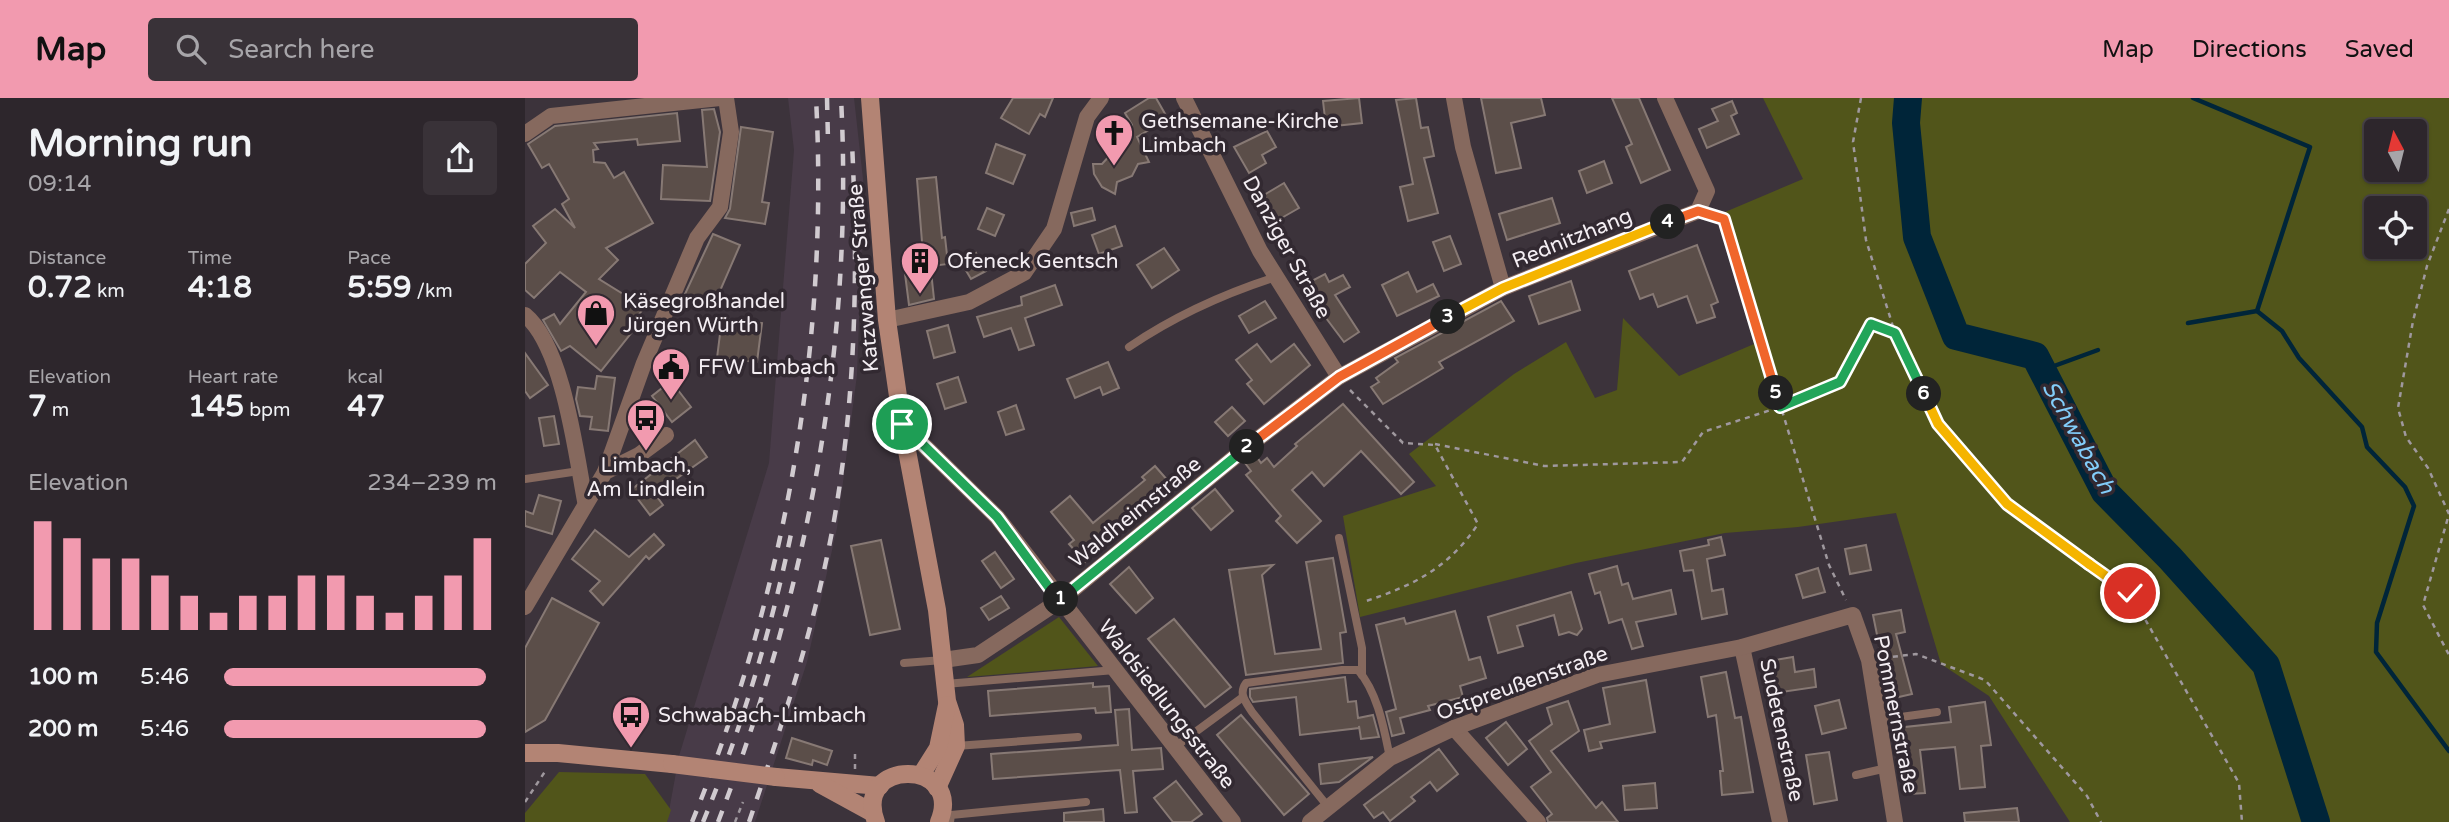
<!DOCTYPE html>
<html lang="en">
<head>
<meta charset="utf-8">
<style>
	body { margin:0; font-family:"Varela Round",sans-serif; background:#393238; color:#f1f3f6; height:100vh; display:flex; flex-direction:column; font-size:26px; white-space:nowrap }
	* { box-sizing:border-box; margin:0 }
	p { font-size:23px; color:#a7a5a9 }
	.icon { flex:none; width:38px; height:38px; fill:none; stroke:currentColor; stroke-width:2; stroke-linecap:round; stroke-linejoin:round }
	.map { position:relative; flex:1; overflow:hidden }
	.sheet { display:flex; flex-direction:column; background:#2d262c; width:525px }
	.sheet>* { flex:none }
	.needle { width:46px; rotate:353deg }
	.fabs { position:absolute; left:1839px; top:21px; display:grid; gap:14px }
	.fabs a { display:grid; place-items:center; width:63px; height:63px; border-radius:7px; background:#2d262c; box-shadow:0 2px 5px #0004,0 0 0 2px #484348; font-size:35px }
	.pin { position:absolute; display:grid; place-items:center; width:60px; height:60px; color:#fff; margin:-30px; border:4px solid #fff; border-radius:50%; box-shadow:0 2px 7px #0007 }
	.km { position:absolute; width:35px; height:35px; margin:-18px; border-radius:50%; background:#222; color:#fff; font-size:19px; line-height:35px; text-align:center }
	.round { display:grid; place-items:center; flex:none; width:74px; height:74px; border-radius:7px; background:#393238 }
	.overview { display:flex; align-items:center; justify-content:space-between; height:119px; padding:0 28px }
	h1 { font-size:38px; font-weight:800; line-height:52px }
	.figures { display:grid; grid-template-columns:repeat(3,1fr); gap:10px; height:119px; padding:7px 28px }
	.figures div { display:grid; align-content:center }
	.figures b { font-size:30px; font-weight:800 }
	.figures small { font-size:19px; font-weight:400 }
	.figures p { font-size:19px }
	.chart { height:196px; padding:14px 28px }
	.chart p { display:flex; justify-content:space-between }
	.chart svg { width:100%; height:126px; margin-top:7px; stroke:#f29aaf; stroke-width:6 }
	ul { padding:0 28px; list-style:none; font-size:23px }
	li { display:grid; grid-template-columns:112px 84px 1fr; align-items:center; height:52px }
	li i { height:18px; border-radius:9px; background:#f29aaf }
	header { display:flex; align-items:center; gap:42px; box-sizing:border-box; height:98px; padding:0 35px; background:#f29aaf; color:#111 }
	header strong { font-size:33px }
	nav { display:flex; gap:38px; margin-inline-start:auto; font-size:24px }
	.search { width:490px; height:63px; background:#393238; display:flex; align-items:center; gap:18px; box-sizing:border-box; padding:0 24px; border-radius:7px; color:#a7a5a9; font-size:26px }
	main { display:flex; flex:1; min-height:0 }
	.map>svg:first-child { display:block }
	.built { fill:#483b48 }
	.green { fill:#51551a; fill-rule:evenodd }
	.lines { fill:none; stroke-linecap:round; stroke-linejoin:round }
	.stream { stroke:#002539; stroke-width:4.5 }
	.river { stroke:#002539; stroke-width:28 }
	.building { fill:#5b4e49; stroke:#877974; stroke-width:2 }
	.path { stroke:#9f989e; stroke-width:2.5; stroke-dasharray:5 5; stroke-linecap:butt }
	.service { stroke:#86695e; stroke-width:8 }
	.minor { stroke:#86695e; stroke-width:16 }
	.secondary { stroke:#b38474; stroke-width:18 }
	.rail { stroke:#d1cbd0; stroke-width:4.5; stroke-dasharray:12 12; stroke-linecap:butt }
	.secondary-bridge { stroke:#b38474; stroke-width:18 }
	.split-1-casing { stroke:#fff; stroke-width:14 }
	.split-2-casing { stroke:#fff; stroke-width:14 }
	.split-3-casing { stroke:#fff; stroke-width:14 }
	.split-4-casing { stroke:#fff; stroke-width:14 }
	.split-5-casing { stroke:#fff; stroke-width:14 }
	.split-6-casing { stroke:#fff; stroke-width:14 }
	.split-7-casing { stroke:#fff; stroke-width:14 }
	.split-8-casing { stroke:#fff; stroke-width:14 }
	.split-1 { stroke:#22a559; stroke-width:9 }
	.split-2 { stroke:#22a559; stroke-width:9 }
	.split-3 { stroke:#f0652b; stroke-width:9 }
	.split-4 { stroke:#f5b400; stroke-width:9 }
	.split-5 { stroke:#f0652b; stroke-width:9 }
	.split-6 { stroke:#22a559; stroke-width:9 }
	.split-7 { stroke:#f5b400; stroke-width:9 }
	.split-8 { stroke:#f5b400; stroke-width:9 }
	.labels { text-anchor:middle; stroke-width:7; stroke-linejoin:round; paint-order:stroke }
	.poi-label { font-size:21px; fill:#f4eef3; stroke:#322931; text-anchor:start }
	.street-label { font-size:21px; fill:#f4eef3; stroke:#322931 }
	.water-label { font-size:23px; font-style:italic; fill:#82cdfa; stroke:#322931 }
</style>
</head>
<body>
<header>
<strong>Map</strong>
<div class="search"><svg class="icon" aria-label="search" viewBox="0 0 24 24"><circle cx="10" cy="10" r="6"/><path d="M15 15l6 6"/></svg>Search here</div>
<nav><a>Map</a><a>Directions</a><a>Saved</a></nav>
</header>
<main>
<section class="sheet">
<div class="overview"><div><h1>Morning run</h1><p>09:14</p></div><a class="round"><svg class="icon" aria-label="share" viewBox="0 0 24 24"><path d="M12 15V3M7 8l5-5 5 5M5 13v7h14v-7"/></svg></a></div>
<div class="figures">
<div><p>Distance</p><b>0.72<small> km</small></b></div>
<div><p>Time</p><b>4:18</b></div>
<div><p>Pace</p><b>5:59<small> /km</small></b></div>
</div>
<div class="figures">
<div><p>Elevation</p><b>7<small> m</small></b></div>
<div><p>Heart rate</p><b>145<small> bpm</small></b></div>
<div><p>kcal</p><b>47</b></div>
</div>
<div class="chart"><p><span>Elevation</span>234–239 m</p>
<svg viewBox="0 0 160 44" preserveAspectRatio="none"><path d="M5 44V6M15 44V12M25 44V19M35 44V19M45 44V25M55 44V32M65 44V38M75 44V32M85 44V32M95 44V25M105 44V25M115 44V32M125 44V38M135 44V32M145 44V25M155 44V12"/></svg>
</div>
<ul>
<li><b>100 m</b>5:46<i style="width:96%"></i></li>
<li><b>200 m</b>5:46<i style="width:96%"></i></li>
</ul>
</section>
<div class="map">
<svg width="1924" height="724" viewBox="0 0 1924 724">
	<rect width="100%" height="100%" fill="#3c333b"/>
	<polygon class="built" points="263,0 329,0 339,90 332,277 312,430 282,564 230,724 142,724 154,658 244,365 269,52"/>
	<g class="green">
		<path d="M1238 0H1924V724H1545L1464 598 1416 566 1371 415 1273 429 1200 435 1051 465 835 519 818 418 911 388 884 356 989 276 1041 244 1070 300 1092 292 1098 220 1154 278 1229 246 1193 117 1278 81ZM1852 33H1890V72H1852ZM1852 110H1890V149H1852Z"/>
		<polygon points="534,519 573,568 442,579"/>
		<polygon points="34,674 120,676 146,712 142,724 0,724 0,715"/>
	</g>
	<g class="lines">
		<g class="stream">
			<polyline points="1668,0 1785,49 1732,213"/>
			<polyline points="1663,225 1732,213 1757,233 1774,260 1837,329 1842,349 1880,389 1889,408 1852,525 1851,554 1924,653"/>
			<polyline points="1518,272 1573,252"/>
		</g>
		<polyline class="river" points="1383,0 1381,25 1392,139 1431,238 1510,258 1580,394 1645,460 1741,567 1791,724"/>
	</g>
	<g class="building">
		<polygon points="488,0 528,0 520,19 515,16 504,36 476,20"/>
		<polygon points="624,0 631,0 643,21 612,39 624,64 613,66 607,78 592,84 590,96 577,89 569,76 568,66 577,66 587,55 600,52 607,27 600,15"/>
		<polygon points="834,0 837,25 801,29 798,3"/>
		<polygon points="891,0 896,30 903,29 909,58 899,60 913,115 883,123 875,89 888,86 871,2"/>
		<polygon points="956,0 1016,0 1020,17 986,25 996,70 971,75"/>
		<polygon points="1087,0 1114,0 1145,72 1116,85 1101,49 1107,46"/>
		<polygon points="1207,3 1212,15 1206,18 1214,36 1182,50 1174,31 1193,23 1187,11"/>
		<polygon points="189,11 195,34 185,103 136,101 138,67 182,69 177,12"/>
		<polygon points="152,15 155,43 113,47 112,41 69,45 73,51 68,52 69,64 80,65 89,80 99,74 128,125 81,150 93,162 74,181 119,209 108,226 111,229 76,273 45,248 36,253 18,222 29,216 35,226 61,194 35,174 9,200 0,192 0,166 21,145 8,128 30,111 50,130 37,106 44,101 24,66 17,70 3,46 30,28"/>
		<polygon points="216,29 248,34 237,104 244,105 240,126 200,120 205,111"/>
		<polygon points="742,33 751,49 737,57 741,65 724,75 709,49"/>
		<polygon points="471,46 500,57 488,86 461,75"/>
		<polygon points="1079,63 1087,85 1062,95 1054,73"/>
		<polygon points="411,79 417,140 420,139 423,166 399,169 392,81"/>
		<polygon points="759,85 774,110 753,122 739,97"/>
		<polygon points="1027,100 1035,125 982,142 974,116"/>
		<polygon points="462,110 479,117 470,138 453,131"/>
		<polygon points="567,110 570,122 549,128 546,115"/>
		<polygon points="590,128 597,148 574,156 567,137"/>
		<polygon points="188,136 215,147 188,209 160,196"/>
		<polygon points="925,138 936,166 919,173 908,144"/>
		<polygon points="1172,147 1193,204 1186,207 1190,219 1172,225 1162,198 1133,209 1128,196 1115,201 1104,173"/>
		<polygon points="639,150 654,172 627,190 612,167"/>
		<polygon points="451,155 461,173 446,181 436,164"/>
		<polygon points="406,173 409,201 384,207 380,176"/>
		<polygon points="883,174 892,194 908,186 914,198 872,218 857,187"/>
		<polygon points="800,176 804,184 818,177 825,189 810,197 834,234 819,244 795,212 781,186"/>
		<polygon points="1046,183 1055,212 1014,226 1004,198"/>
		<polygon points="530,187 537,207 500,220 509,247 494,252 486,230 459,239 452,219 497,207 496,199"/>
		<polygon points="740,203 751,220 724,235 714,218"/>
		<polygon points="976,203 989,223 914,264 918,270 858,306 846,289 854,284 851,280 873,264 870,260"/>
		<polygon points="197,220 237,225 232,264 192,260"/>
		<polygon points="423,227 430,254 409,260 402,233"/>
		<polygon points="732,246 746,264 769,246 785,267 739,306 722,286 727,282 711,262"/>
		<polygon points="0,255 23,287 5,300 0,293"/>
		<polygon points="583,264 594,290 578,297 575,289 550,300 542,281"/>
		<polygon points="72,278 90,280 83,333 65,331 67,319 55,318 51,301 53,289 70,291"/>
		<polygon points="433,279 441,304 420,311 412,286"/>
		<polygon points="146,283 166,309 147,324 127,298"/>
		<polygon points="818,306 889,384 876,396 836,353 799,388 787,374 767,392 796,423 772,445 751,423 756,418 721,377 726,373 720,365 730,356 736,365 742,360 749,369 772,348 770,346"/>
		<polygon points="491,307 499,331 481,337 473,314"/>
		<polygon points="707,309 720,323 703,338 690,324"/>
		<polygon points="29,318 34,346 19,348 14,320"/>
		<polygon points="170,342 182,359 130,396 138,407 125,417 106,392"/>
		<polygon points="630,368 644,384 638,389 640,391 560,464 544,446 549,442 526,414 545,398 568,425 620,382 617,379"/>
		<polygon points="690,391 708,413 686,432 667,410"/>
		<polygon points="14,397 36,403 27,436 0,428 0,413 8,416"/>
		<polygon points="70,432 104,459 129,436 139,447 124,461 121,458 78,507 65,493 75,483 47,461"/>
		<polygon points="1196,439 1200,457 1182,461 1187,493 1198,491 1202,516 1177,521 1168,472 1159,473 1155,453 1184,447 1183,442"/>
		<polygon points="356,442 375,531 345,537 326,448"/>
		<polygon points="1341,447 1346,472 1325,476 1320,451"/>
		<polygon points="470,454 489,481 476,490 457,463"/>
		<polygon points="808,460 821,534 815,535 818,565 721,577 704,472 748,467 737,477 750,556 796,551 781,464"/>
		<polygon points="1092,468 1097,487 1103,485 1108,501 1146,492 1151,516 1111,524 1118,548 1107,551 1097,521 1084,525 1075,494 1070,496 1064,476"/>
		<polygon points="604,469 628,500 611,515 585,486"/>
		<polygon points="1293,470 1300,494 1278,500 1271,477"/>
		<polygon points="1046,494 1057,531 1052,537 1044,534 1034,537 1029,517 992,528 998,548 973,555 963,519"/>
		<polygon points="476,498 484,510 464,522 456,510"/>
		<polygon points="27,500 74,525 20,622 0,634 0,550"/>
		<polygon points="1376,512 1380,534 1371,536 1387,596 1365,601 1348,517"/>
		<polygon points="930,513 944,562 955,559 961,580 935,588 938,599 903,608 905,612 875,620 879,635 867,638 861,614 871,611 851,527 879,520 881,526"/>
		<polygon points="649,521 706,589 680,609 623,541"/>
		<polygon points="1268,559 1270,574 1289,571 1291,589 1250,595 1245,563"/>
		<polygon points="1201,574 1210,620 1216,619 1228,694 1197,697 1195,673 1198,673 1191,617 1183,619 1176,579"/>
		<polygon points="820,579 823,604 831,603 833,620 848,617 854,639 836,641 834,628 834,630 775,637 771,599 728,604 725,599 725,591"/>
		<polygon points="1121,582 1130,634 1075,644 1077,650 1064,653 1059,632 1085,626 1078,590"/>
		<polygon points="568,585 568,589 584,588 586,614 571,615 570,610 465,618 463,593"/>
		<polygon points="1314,602 1321,630 1297,636 1290,608"/>
		<polygon points="1043,603 1054,633 1026,653 1071,710 1077,704 1093,724 1023,724 1022,720 1027,716 1006,689 1026,674 1004,643 1027,626 1022,610"/>
		<polygon points="1460,604 1466,647 1456,648 1460,689 1435,691 1430,649 1395,652 1400,695 1384,696 1378,654 1374,655 1371,630 1426,624 1424,609"/>
		<polygon points="604,611 607,652 636,650 638,671 608,673 612,714 600,715 595,672 468,681 466,656 593,647 590,612"/>
		<polygon points="716,617 784,696 759,717 692,637"/>
		<polygon points="981,624 1002,651 983,667 961,640"/>
		<polygon points="267,640 307,653 302,667 288,662 287,667 261,660"/>
		<polygon points="914,651 933,676 912,693 905,684 886,699 890,703 865,723 858,714 849,720 839,707"/>
		<polygon points="1304,654 1312,702 1289,706 1281,657"/>
		<polygon points="848,659 814,684 796,686 794,666"/>
		<polygon points="651,683 677,716 666,724 648,724 629,700"/>
		<polygon points="1130,685 1132,710 1100,712 1098,688"/>
		<polygon points="1492,710 1494,724 1440,724 1439,715"/>
		<polygon points="578,711 579,724 539,724 539,715"/>
	</g>
	<g class="lines">
		<g class="path">
			<polyline points="1336,0 1328,44 1341,142 1370,235 1413,326 1482,406 1605,495 1714,685 1717,724"/>
			<polyline points="1924,111 1902,168 1888,223 1873,310 1881,339 1903,370 1924,416 1898,507 1924,557"/>
			<polyline points="1189,118 1199,122 1304,467 1321,502"/>
			<path d="M825 292 878 345 910 347 953 426C923 471 887 488 838 504"/>
			<polyline points="910,346 1019,368 1157,364 1178,334 1255,309 1315,284 1346,226 1370,235"/>
			<polyline points="1358,560 1391,556 1460,582 1562,698 1576,724"/>
			<polyline points="330,671 330,653"/>
			<polyline points="0,704 21,672"/>
			<polyline points="210,724 218,704"/>
		</g>
		<g class="service">
			<path d="M604 249C651 217 698 196 751 179"/>
			<polyline points="0,381 54,373"/>
			<polyline points="814,440 837,550 837,577"/>
			<polyline points="379,565 418,562"/>
			<polyline points="420,586 590,572"/>
			<polyline points="1354,622 1412,614"/>
			<polyline points="431,648 553,639"/>
			<polyline points="650,649 718,599"/>
			<polyline points="1331,677 1362,670"/>
			<path d="M804 710 727 614C721 604 713 596 721 585L817 572H833C853 595 859 631 865 660"/>
			<polyline points="425,724 426,717 561,704"/>
		</g>
		<g class="minor">
			<polyline points="659,0 735,153 814,279"/>
			<polyline points="0,36 26,18 195,0"/>
			<polyline points="978,190 1173,113 1182,93 1140,0"/>
			<path d="M0 217C38 248 51 356 60 403"/>
			<polyline points="362,222 444,204 499,175 529,131 562,19 576,0"/>
			<polyline points="377,326 472,419 708,724"/>
			<polyline points="80,374 119,265 172,140 195,109 206,34 201,0"/>
			<polyline points="0,509 80,374 114,357 141,337"/>
			<polyline points="1217,549 1255,724"/>
			<polyline points="418,562 453,557 534,503 722,349 814,279 978,190 938,49 929,0"/>
			<polyline points="929,630 1013,724"/>
			<polyline points="785,724 865,660 929,630 1072,577 1217,549 1328,517 1344,562 1370,724"/>
		</g>
		<g class="secondary">
			<polyline points="345,0 362,222 377,326 412,512 422,603 430,627 431,648 412,690"/>
			<polyline points="0,655 33,655 147,666"/>
			<polyline points="396,677 413,650 422,607"/>
			<polyline points="251,679 355,688"/>
			<polyline points="295,686 348,715"/>
			<path d="M351 724C327 659 440 661 414 724"/>
		</g>
		<g class="rail">
			<polyline points="302,0 303,43"/>
			<path d="M167 724C260 496 304 246 291 0"/>
			<path d="M178 724C216 632 246 533 266 436"/>
			<path d="M193 724C282 494 329 247 316 0"/>
			<path d="M224 724C259 621 293 519 311 411 331 290 333 168 327 45"/>
		</g>
		<polyline class="secondary-bridge" points="147,666 251,679"/>
	</g>
	<g class="lines">
		<g class="split-1-casing">
			<polyline id="split-1" points="377,326 472,419 534,503 536,501"/>
		</g>
		<g class="split-2-casing">
			<polyline id="split-2" points="536,501 722,349"/>
		</g>
		<g class="split-3-casing">
			<polyline id="split-3" points="722,349 814,279 923,219"/>
		</g>
		<g class="split-4-casing">
			<polyline id="split-4" points="923,219 978,190 1143,124"/>
		</g>
		<g class="split-5-casing">
			<polyline id="split-5" points="1143,124 1173,113 1199,121 1251,295"/>
		</g>
		<g class="split-6-casing">
			<polyline id="split-6" points="1251,295 1255,309 1315,284 1346,226 1370,235 1399,296"/>
		</g>
		<g class="split-7-casing">
			<polyline id="split-7" points="1399,296 1413,326 1482,406 1564,466"/>
		</g>
		<g class="split-8-casing">
			<polyline id="split-8" points="1564,466 1605,495"/>
		</g>
		<use href="#split-1" class="split-1"/>
		<use href="#split-2" class="split-2"/>
		<use href="#split-3" class="split-3"/>
		<use href="#split-4" class="split-4"/>
		<use href="#split-5" class="split-5"/>
		<use href="#split-6" class="split-6"/>
		<use href="#split-7" class="split-7"/>
		<use href="#split-8" class="split-8"/>
	</g>
	<defs>
		<g id="church-pin" transform="scale(2.0125)"><path d="M0 17L-7.5 6A9.5 9.5 0 1 1 7.5 6Z" fill="#f29aaf" stroke="#322931"/><path d="M-1.2-6h2.4v3.5h3.3v2.4h-3.3V6h-2.4V-.1h-3.3v-2.4h3.3Z" fill="#111"/></g>
		<g id="building-pin" transform="scale(2.0125)"><path d="M0 17L-7.5 6A9.5 9.5 0 1 1 7.5 6Z" fill="#f29aaf" stroke="#322931"/><path d="M-4-6H4V6H1V3H-1V6H-4ZM-2.5-4.3h1.7v1.8h-1.7ZM.8-4.3h1.7v1.8H.8ZM-2.5-1h1.7V.8h-1.7ZM.8-1h1.7V.8H.8Z" fill="#111"/></g>
		<g id="shop-pin" transform="scale(2.0125)"><path d="M0 17L-7.5 6A9.5 9.5 0 1 1 7.5 6Z" fill="#f29aaf" stroke="#322931"/><path d="M-5-2.5h2.3a2.7 3.5 0 0 1 5.4 0H5L5.5 6h-11ZM-1.5-2.5h3a1.5 2.3 0 0 0-3 0Z" fill="#111"/></g>
		<g id="civic-pin" transform="scale(2.0125)"><path d="M0 17L-7.5 6A9.5 9.5 0 1 1 7.5 6Z" fill="#f29aaf" stroke="#322931"/><path d="M-.6-6.5H3V-4.5H.6V-3L4-1V1h2V6H-6V1h2V-1L-.6-3ZM-1.2 2.5V6h2.4V2.5Z" fill="#111"/></g>
		<g id="bus-pin" transform="scale(2.0125)"><path d="M0 17L-7.5 6A9.5 9.5 0 1 1 7.5 6Z" fill="#f29aaf" stroke="#322931"/><path d="M-5-6H5V4H4V6H2V4H-2V6H-4V4H-5ZM-3.5-4V0h7V-4ZM-3.5 1.2v1.5H-2V1.2ZM2 1.2v1.5H3.5V1.2Z" fill="#111"/></g>
	</defs>
	<g fill-rule="evenodd">
		<use href="#church-pin" x="589" y="35"/>
		<use href="#building-pin" x="395" y="163"/>
		<use href="#shop-pin" x="71" y="215"/>
		<use href="#civic-pin" x="146" y="269"/>
		<use href="#bus-pin" x="121" y="320"/>
		<use href="#bus-pin" x="106" y="617"/>
	</g>
	<g class="labels">
		<g class="poi-label">
			<text x="616" y="30">Gethsemane-Kirche<tspan x="616" dy="24">Limbach</tspan></text>
			<text x="422" y="170">Ofeneck Gentsch</text>
			<text x="98" y="210">Käsegroßhandel<tspan x="98" dy="24">Jürgen Würth</tspan></text>
			<text x="173" y="276">FFW Limbach</text>
			<text x="121" y="374" text-anchor="middle">Limbach,<tspan x="121" dy="24">Am Lindlein</tspan></text>
			<text x="133" y="624">Schwabach-Limbach</text>
		</g>
		<g class="street-label">
			<text transform="translate(1047 140) rotate(-22)" y="7">Rednitzhang</text>
			<text transform="translate(762 149) rotate(61)" y="7">Danziger Straße</text>
			<text transform="translate(338 180) rotate(-95)" y="7">Katzwanger Straße</text>
			<text transform="translate(610 414) rotate(-39)" y="7">Waldheimstraße</text>
			<text transform="translate(997 585) rotate(-20)" y="7">Ostpreußenstraße</text>
			<text transform="translate(642 606) rotate(52)" y="7">Waldsiedlungsstraße</text>
			<text transform="translate(1371 616) rotate(79)" y="7">Pommernstraße</text>
			<text transform="translate(1257 632) rotate(78)" y="7">Sudetenstraße</text>
		</g>
		<g class="water-label">
			<text transform="translate(1554 339) rotate(61)" y="8">Schwabach</text>
		</g>
	</g>
</svg>
<div class="fabs">
<a><svg class="needle" viewBox="-14 -14 28 28"><path d="M0-13l5 13h-10z" fill="#e53935"/><path d="M0 13l5-13h-10z" fill="#a7a5a9"/></svg></a>
<a><svg class="icon" aria-label="locate" viewBox="0 0 24 24"><circle cx="12" cy="12" r="6"/><path d="M12 2v4M12 18v4M2 12h4M18 12h4"/></svg></a>
</div>
<div class="pin" style="left:377px;top:326px;background:#1e9e55"><svg class="icon" aria-label="arrive" viewBox="0 0 24 24"><path d="M6 21V4h12l-3 4 3 4H6"/></svg></div>
<div class="pin" style="left:1605px;top:495px;background:#d93025"><svg class="icon" aria-label="check" viewBox="0 0 24 24"><path d="M5 12l5 5 9-10"/></svg></div>
<b class="km" style="left:536px;top:501px">1</b>
<b class="km" style="left:722px;top:349px">2</b>
<b class="km" style="left:923px;top:219px">3</b>
<b class="km" style="left:1143px;top:124px">4</b>
<b class="km" style="left:1251px;top:295px">5</b>
<b class="km" style="left:1399px;top:296px">6</b>
</div>
</main>
</body>
</html>
